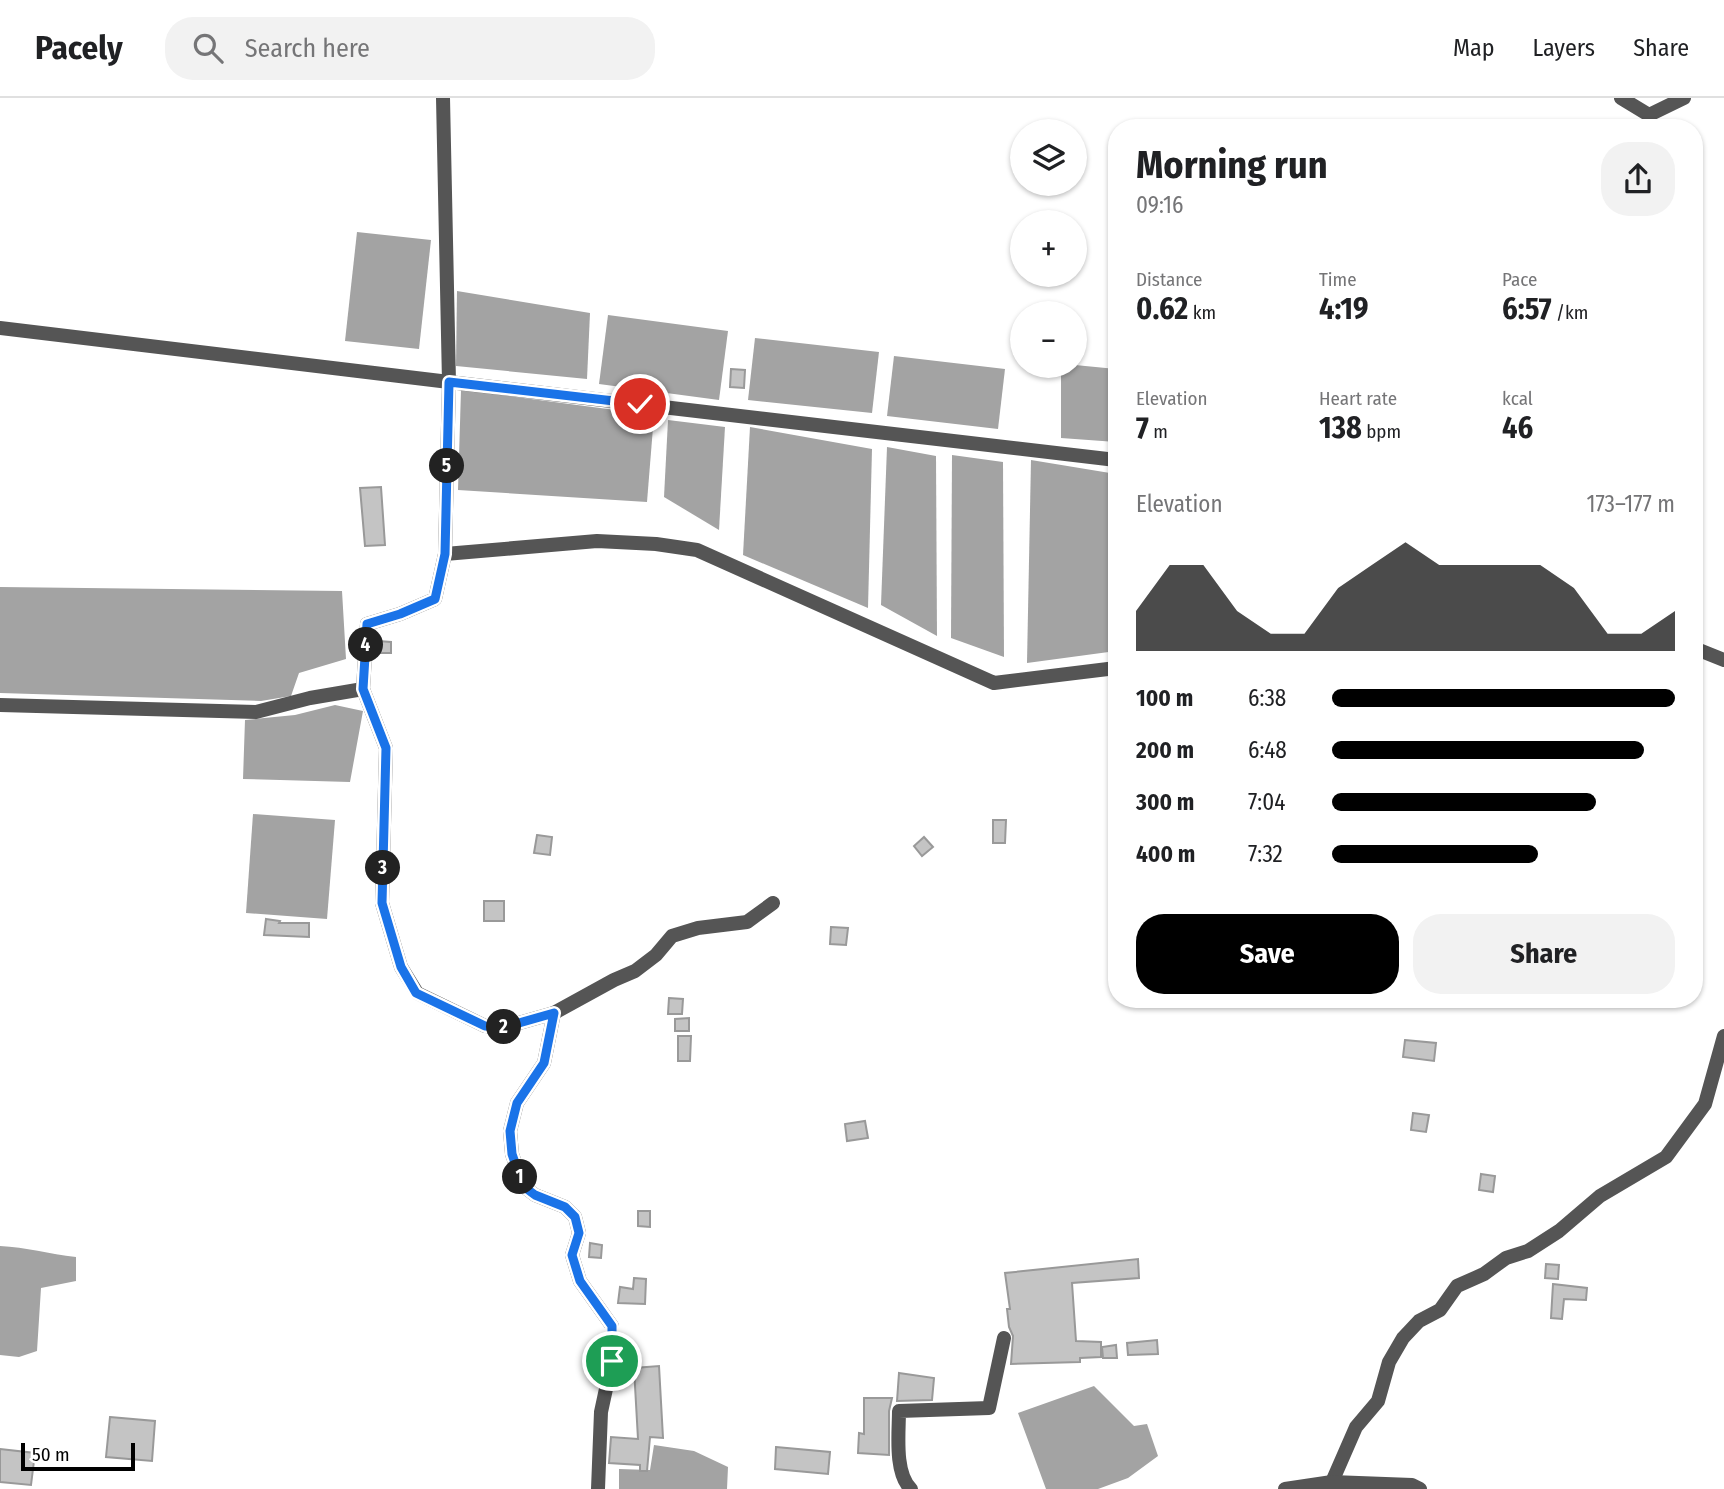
<!DOCTYPE html>
<html lang="en">
<head>
<meta charset="utf-8">
<style>
	body { margin:0; font-family:"Fira Sans Condensed",sans-serif; background:#f2f2f2; color:#202124; height:100vh; display:flex; flex-direction:column; font-size:26px; white-space:nowrap }
	* { box-sizing:border-box; margin:0 }
	p { font-size:23px; color:#757577 }
	.icon { flex:none; width:38px; height:38px; fill:none; stroke:currentColor; stroke-width:2; stroke-linecap:round; stroke-linejoin:round }
	.map { position:relative; flex:1; overflow:hidden }
	.side { position:absolute; left:1108px; top:21px; width:595px; height:889px; display:flex; flex-direction:column; background:#fff; border-radius:28px; box-shadow:0 2px 5px #0004 }
	.side>* { flex:none }
	.buttons { position:absolute; left:1010px; top:21px; display:grid; gap:14px }
	.buttons a { display:grid; place-items:center; width:77px; height:77px; border-radius:50%; background:#fff; box-shadow:0 2px 5px #0004; font-size:35px }
	.scale { position:absolute; left:21px; bottom:18px; width:114px; box-sizing:border-box; padding-left:7px; border:4px solid #000; border-top:0; font-size:19px; line-height:24px; white-space:nowrap; color:#000; -webkit-text-stroke:5px #fff; paint-order:stroke }
	.pin { position:absolute; display:grid; place-items:center; width:60px; height:60px; color:#fff; margin:-30px; border:4px solid #fff; border-radius:50%; box-shadow:0 2px 7px #0007 }
	.km { position:absolute; width:35px; height:35px; margin:-18px; border-radius:50%; background:#222; color:#fff; font-size:19px; line-height:35px; text-align:center }
	.round { display:grid; place-items:center; flex:none; width:74px; height:74px; border-radius:28px; background:#f2f2f2 }
	.summary { display:flex; align-items:center; justify-content:space-between; height:119px; padding:0 28px }
	h1 { font-size:38px; font-weight:700; line-height:52px }
	.figures { display:grid; grid-template-columns:repeat(3,1fr); gap:10px; height:119px; padding:7px 28px }
	.figures div { display:grid; align-content:center }
	.figures b { font-size:30px; font-weight:700 }
	.figures small { font-size:19px; font-weight:400 }
	.figures p { font-size:19px }
	.chart { height:196px; padding:14px 28px }
	.chart p { display:flex; justify-content:space-between }
	.chart svg { width:100%; height:126px; margin-top:7px; fill:#000; opacity:.7 }
	.button { display:flex; gap:14px; margin-top:auto; padding:14px 28px }
	.button a { flex:1; height:80px; border-radius:28px; background:#000; color:#fff; font-size:28px; font-weight:700; line-height:80px; text-align:center }
	.button a+a { background:#f2f2f2; color:#202124 }
	ul { padding:0 28px; list-style:none; font-size:23px }
	li { display:grid; grid-template-columns:112px 84px 1fr; align-items:center; height:52px }
	li i { height:18px; border-radius:9px; background:#000 }
	header { display:flex; align-items:center; gap:42px; box-sizing:border-box; height:98px; padding:0 35px; background:#fff; border-bottom:2px solid #e0e0e0 }
	header strong { font-size:33px }
	nav { display:flex; gap:38px; margin-inline-start:auto; font-size:24px }
	.search { width:490px; height:63px; background:#f2f2f2; display:flex; align-items:center; gap:18px; box-sizing:border-box; padding:0 24px; border-radius:28px; color:#757577; font-size:26px }
	.map>svg:first-child { display:block }
	.water { fill:#a3a3a3 }
	.building { fill:#c4c4c4; stroke:#999; stroke-width:2 }
	.lines { fill:none; stroke-linecap:round; stroke-linejoin:round }
	.minor { stroke:#555; stroke-width:14 }
	.route-casing { stroke:#fff; stroke-width:14 }
	.route { stroke:#1a73e8; stroke-width:9 }
</style>
</head>
<body>
<header>
<strong>Pacely</strong>
<div class="search"><svg class="icon" aria-label="search" viewBox="0 0 24 24"><circle cx="10" cy="10" r="6"/><path d="M15 15l6 6"/></svg>Search here</div>
<nav><a>Map</a><a>Layers</a><a>Share</a></nav>
</header>
<div class="map">
<svg width="1724" height="1391" viewBox="0 0 1724 1391">
	<rect width="100%" height="100%" fill="#fff"/>
	<g class="water">
		<polygon points="357,134 431,142 419,251 345,243"/>
		<polygon points="457,193 590,215 587,281 456,268"/>
		<polygon points="608,217 728,233 719,302 599,286"/>
		<polygon points="755,240 879,254 872,315 748,302"/>
		<polygon points="894,258 1005,271 998,331 887,318"/>
		<polygon points="1075,267 1116,271 1116,344 1061,340 1061,268"/>
		<polygon points="461,292 654,317 647,404 458,392"/>
		<polygon points="668,322 725,329 719,432 664,399"/>
		<polygon points="750,329 872,351 868,510 743,457"/>
		<polygon points="887,349 936,358 937,538 881,507"/>
		<polygon points="952,357 1003,364 1004,559 951,540"/>
		<polygon points="1031,362 1116,376 1116,553 1027,565"/>
		<polygon points="0,489 342,493 346,561 299,575 291,598 261,603 0,595"/>
		<polygon points="335,607 363,613 350,684 243,681 245,622 295,617"/>
		<polygon points="253,716 335,722 327,821 246,815"/>
		<path d="M0 1148C26 1149 49 1156 76 1159V1183L41 1190 37 1253 19 1259 0 1257Z"/>
		<polygon points="1094,1288 1134,1328 1147,1326 1158,1358 1128,1380 1098,1391 1046,1391 1018,1315"/>
		<polygon points="654,1347 694,1353 728,1369 727,1391 619,1391 619,1371 650,1372"/>
	</g>
	<g class="building">
		<polygon points="731,271 745,272 744,290 730,289"/>
		<polygon points="381,389 385,447 365,448 360,390"/>
		<polygon points="378,543 391,544 391,555 378,555"/>
		<polygon points="993,722 1006,722 1005,745 993,745"/>
		<polygon points="537,737 552,739 550,757 534,755"/>
		<polygon points="924,739 933,749 922,758 914,748"/>
		<rect x="484" y="803" width="20" height="20"/>
		<polygon points="266,821 280,823 279,825 309,825 309,839 264,837"/>
		<polygon points="831,829 848,830 846,847 830,846"/>
		<polygon points="669,900 683,901 682,916 668,916"/>
		<polygon points="689,920 689,933 675,933 675,921"/>
		<polygon points="678,938 691,938 690,963 678,963"/>
		<polygon points="1405,942 1436,945 1434,963 1403,959"/>
		<polygon points="1413,1015 1429,1017 1426,1034 1411,1032"/>
		<polygon points="865,1023 868,1040 847,1043 845,1026"/>
		<polygon points="1481,1076 1495,1078 1493,1094 1479,1092"/>
		<polygon points="638,1113 650,1113 650,1129 638,1128"/>
		<polygon points="590,1145 602,1147 601,1160 589,1159"/>
		<polygon points="1138,1161 1139,1180 1072,1185 1076,1243 1101,1244 1101,1259 1080,1260 1080,1264 1011,1266 1013,1238 1009,1229 1007,1211 1010,1211 1005,1175"/>
		<polygon points="1546,1166 1559,1167 1558,1181 1545,1180"/>
		<polygon points="634,1180 646,1181 645,1206 618,1205 620,1189 633,1191"/>
		<polygon points="1553,1186 1587,1190 1586,1202 1564,1201 1562,1221 1551,1220"/>
		<polygon points="1157,1242 1158,1256 1128,1257 1127,1245"/>
		<polygon points="1116,1247 1117,1260 1103,1260 1102,1249"/>
		<polygon points="659,1268 663,1340 650,1339 647,1373 640,1373 640,1367 609,1365 611,1339 638,1341 634,1270"/>
		<polygon points="899,1275 934,1280 932,1302 897,1303"/>
		<polygon points="864,1300 892,1300 889,1313 889,1357 858,1355 859,1335 864,1336"/>
		<polygon points="110,1319 155,1323 152,1363 106,1359"/>
		<polygon points="776,1349 830,1354 828,1376 775,1371"/>
		<polygon points="0,1351 35,1355 31,1387 0,1384"/>
	</g>
	<g class="lines">
		<g class="minor">
			<polyline points="443,0 449,284 1116,362"/>
			<polyline points="1621,0 1649,17 1684,0"/>
			<polyline points="0,230 449,284 445,456"/>
			<polyline points="1694,550 1724,562"/>
			<polyline points="363,591 367,526 400,516 435,501 445,456 597,443 656,446 697,452 994,585 1116,570"/>
			<polyline points="0,607 256,614 310,600 363,591 386,650 382,805 401,869 417,895 485,928 505,929 554,915 544,965 517,1005 510,1033 512,1056 523,1088 535,1097 565,1109 575,1119 579,1135 572,1157 580,1183 612,1228 612,1263 601,1314 598,1391"/>
			<polyline points="554,915 614,882 635,873 656,857 672,838 698,830 747,824 773,805"/>
			<polyline points="1332,1384 1356,1329 1378,1303 1389,1264 1403,1240 1419,1223 1440,1212 1457,1188 1484,1176 1506,1160 1528,1153 1559,1133 1600,1098 1666,1059 1705,1006 1724,938"/>
			<path d="M911 1391C894 1375 899 1334 899 1313L989 1310 1004 1240"/>
			<polyline points="1285,1391 1332,1384 1412,1387 1420,1391"/>
		</g>
	</g>
	<g class="lines">
		<g class="route-casing">
			<polyline id="route" points="612,1263 612,1228 580,1183 572,1157 579,1135 575,1119 565,1109 535,1097 523,1088 512,1056 510,1033 517,1005 544,965 554,915 505,929 485,928 416,895 401,869 382,805 386,650 363,591 367,526 400,516 435,501 445,456 449,284 640,306"/>
		</g>
		<use href="#route" class="route"/>
	</g>
</svg>
<div class="buttons">
<a><svg class="icon" aria-label="layers" viewBox="0 0 24 24"><path d="M12 4l9 5-9 5-9-5zM3 14l9 5 9-5"/></svg></a>
<a>+</a>
<a>−</a>
</div>
<div class="scale">50 m</div>
<div class="pin" style="left:612px;top:1263px;background:#1e9e55"><svg class="icon" aria-label="arrive" viewBox="0 0 24 24"><path d="M6 21V4h12l-3 4 3 4H6"/></svg></div>
<div class="pin" style="left:640px;top:306px;background:#d93025"><svg class="icon" aria-label="check" viewBox="0 0 24 24"><path d="M5 12l5 5 9-10"/></svg></div>
<b class="km" style="left:520px;top:1079px">1</b>
<b class="km" style="left:504px;top:929px">2</b>
<b class="km" style="left:383px;top:770px">3</b>
<b class="km" style="left:366px;top:547px">4</b>
<b class="km" style="left:447px;top:368px">5</b>
<section class="side">
<div class="summary"><div><h1>Morning run</h1><p>09:16</p></div><a class="round"><svg class="icon" aria-label="share" viewBox="0 0 24 24"><path d="M12 15V3M7 8l5-5 5 5M5 13v7h14v-7"/></svg></a></div>
<div class="figures">
<div><p>Distance</p><b>0.62<small> km</small></b></div>
<div><p>Time</p><b>4:19</b></div>
<div><p>Pace</p><b>6:57<small> /km</small></b></div>
</div>
<div class="figures">
<div><p>Elevation</p><b>7<small> m</small></b></div>
<div><p>Heart rate</p><b>138<small> bpm</small></b></div>
<div><p>kcal</p><b>46</b></div>
</div>
<div class="chart"><p><span>Elevation</span>173–177 m</p>
<svg viewBox="0 0 160 44" preserveAspectRatio="none"><path d="M0 44V30L10 14L20 14L30 30L40 38L50 38L60 22L70 14L80 6L90 14L100 14L110 14L120 14L130 22L140 38L150 38L160 30V44z"/></svg>
</div>
<ul>
<li><b>100 m</b>6:38<i style="width:100%"></i></li>
<li><b>200 m</b>6:48<i style="width:91%"></i></li>
<li><b>300 m</b>7:04<i style="width:77%"></i></li>
<li><b>400 m</b>7:32<i style="width:60%"></i></li>
</ul>
<div class="button"><a>Save</a><a>Share</a></div>
</section>
</div>
</body>
</html>
